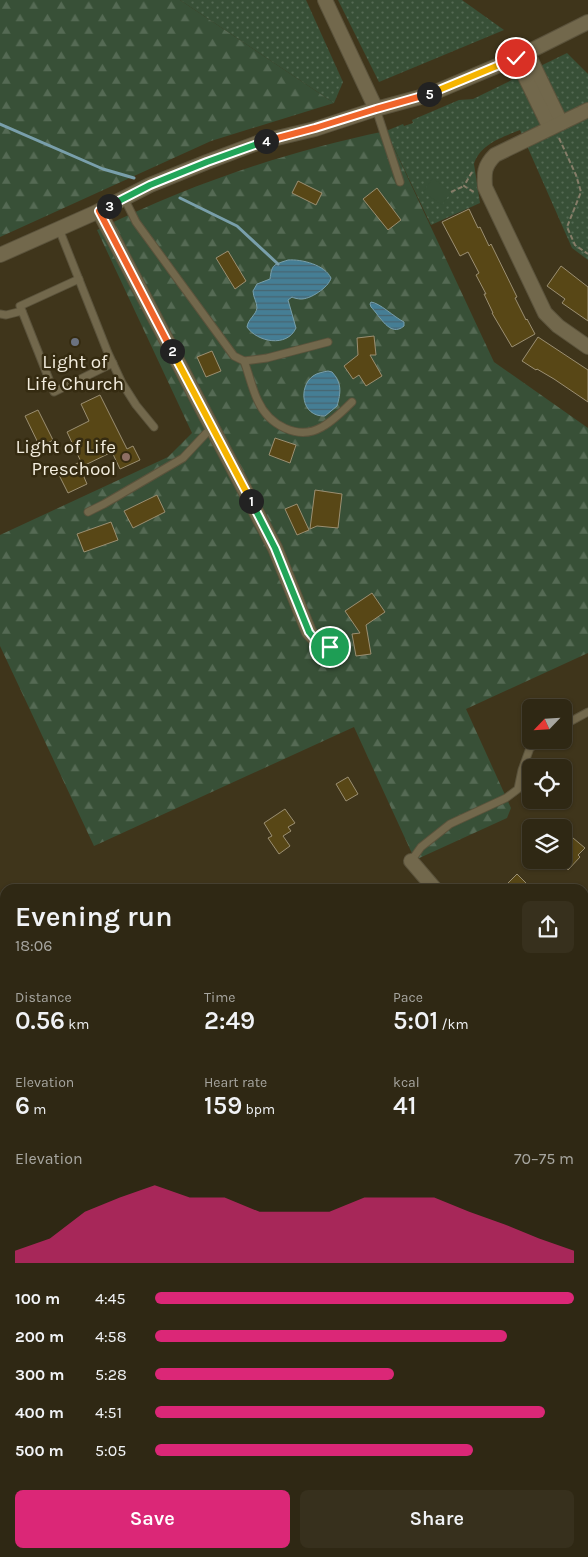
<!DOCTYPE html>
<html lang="en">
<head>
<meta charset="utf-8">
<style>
	body { margin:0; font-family:Karla,sans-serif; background:#37301d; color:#f1f3f6; height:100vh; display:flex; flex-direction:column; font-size:19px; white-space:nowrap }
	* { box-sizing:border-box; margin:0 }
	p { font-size:16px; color:#a7a6a0 }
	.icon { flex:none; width:28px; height:28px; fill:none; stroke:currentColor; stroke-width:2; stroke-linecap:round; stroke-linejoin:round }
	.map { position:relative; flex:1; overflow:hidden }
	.drawer { position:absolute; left:0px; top:884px; width:589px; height:674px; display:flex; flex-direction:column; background:#2f2814; border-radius:15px 15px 0 0; box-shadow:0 1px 4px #0004,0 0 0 1px #4a4434 }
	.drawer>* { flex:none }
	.needle { width:32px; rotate:245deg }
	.fabs { position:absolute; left:522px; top:699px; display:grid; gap:10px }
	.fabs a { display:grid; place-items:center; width:50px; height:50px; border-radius:8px; background:#2f2814; box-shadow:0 1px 4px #0004,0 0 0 1px #4a4434; font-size:25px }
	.pin { position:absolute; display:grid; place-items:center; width:42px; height:42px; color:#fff; margin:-21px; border:2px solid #fff; border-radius:50%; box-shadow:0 1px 5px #0007 }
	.km { position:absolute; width:25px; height:25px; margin:-12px; border-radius:50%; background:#222; color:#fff; font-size:14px; line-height:25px; text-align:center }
	.round { display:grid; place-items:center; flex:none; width:52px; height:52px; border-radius:8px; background:#37301d }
	.summary { display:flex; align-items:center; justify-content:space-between; height:85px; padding:0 15px }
	h1 { font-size:28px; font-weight:600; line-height:38px }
	.metrics { display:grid; grid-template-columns:repeat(3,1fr); gap:8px; height:85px; padding:5px 15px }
	.metrics div { display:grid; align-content:center }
	.metrics b { font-size:25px; font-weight:600 }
	.metrics small { font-size:14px; font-weight:400 }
	.metrics p { font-size:14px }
	.chart { height:140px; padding:10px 15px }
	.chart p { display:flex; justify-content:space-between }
	.chart svg { width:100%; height:90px; margin-top:5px; fill:#db2777; opacity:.7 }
	.action { display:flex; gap:10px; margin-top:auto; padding:10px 15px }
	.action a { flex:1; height:58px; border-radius:8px; background:#db2777; color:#fff; font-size:20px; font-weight:600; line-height:58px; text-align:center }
	.action a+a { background:#37301d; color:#f1f3f6 }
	ul { padding:0 15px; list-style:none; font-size:16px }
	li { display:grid; grid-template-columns:80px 60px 1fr; align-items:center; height:38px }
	li i { height:12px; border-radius:6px; background:#db2777 }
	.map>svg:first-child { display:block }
	.green { fill:url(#green-dots) }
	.forest { fill:url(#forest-firs) }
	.pitch { fill:#385037 }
	.water { fill:url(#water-rules); stroke:#799fab }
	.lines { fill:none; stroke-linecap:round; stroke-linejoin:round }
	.stream { stroke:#799fab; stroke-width:3 }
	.building { fill:#584716; stroke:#9b8f72 }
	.service-casing { stroke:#5b533c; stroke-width:9 }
	.minor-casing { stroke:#5b533c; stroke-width:16 }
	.tertiary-casing { stroke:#5b533c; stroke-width:16 }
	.path { stroke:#867d68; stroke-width:2; stroke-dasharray:5 2.5; stroke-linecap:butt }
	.service { stroke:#72684c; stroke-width:7 }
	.minor { stroke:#72684c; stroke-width:14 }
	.tertiary { stroke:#72684c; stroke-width:14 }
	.split-1-casing { stroke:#fff; stroke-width:10 }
	.split-2-casing { stroke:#fff; stroke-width:10 }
	.split-3-casing { stroke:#fff; stroke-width:10 }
	.split-4-casing { stroke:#fff; stroke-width:10 }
	.split-5-casing { stroke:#fff; stroke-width:10 }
	.split-6-casing { stroke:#fff; stroke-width:10 }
	.split-1 { stroke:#22a559; stroke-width:6 }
	.split-2 { stroke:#f5b400; stroke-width:6 }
	.split-3 { stroke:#f0652b; stroke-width:6 }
	.split-4 { stroke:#22a559; stroke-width:6 }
	.split-5 { stroke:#f0652b; stroke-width:6 }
	.split-6 { stroke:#f5b400; stroke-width:6 }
	.worship-dot { fill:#6b7280; stroke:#352b11; stroke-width:2 }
	.education-dot { fill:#8d6e63; stroke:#352b11; stroke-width:2 }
	.labels { text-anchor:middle; stroke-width:5; stroke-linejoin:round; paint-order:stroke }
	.poi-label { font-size:19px; fill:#f3edde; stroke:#352b11 }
</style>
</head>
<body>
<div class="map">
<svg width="588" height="1557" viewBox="0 0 588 1557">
	<defs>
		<pattern id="green-dots" width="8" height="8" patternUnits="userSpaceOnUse" patternTransform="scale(1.25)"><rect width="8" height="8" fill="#385037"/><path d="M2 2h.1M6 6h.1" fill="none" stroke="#556a54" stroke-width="1.8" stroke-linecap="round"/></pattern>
		<pattern id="forest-firs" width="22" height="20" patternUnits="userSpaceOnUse" patternTransform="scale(1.25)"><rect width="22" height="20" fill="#385037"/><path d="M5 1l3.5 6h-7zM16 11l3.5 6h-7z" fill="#556a54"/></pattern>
		<pattern id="water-rules" width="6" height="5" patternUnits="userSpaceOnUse" patternTransform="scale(1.25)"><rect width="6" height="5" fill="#457e95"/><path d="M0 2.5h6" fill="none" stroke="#476570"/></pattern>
	</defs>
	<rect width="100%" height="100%" fill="#3f351b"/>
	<g class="green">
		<polygon points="180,0 306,0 343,82 334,103"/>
		<polygon points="338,0 462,0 504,30 379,82"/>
		<path d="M567 53 588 74V260L572 248 520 130C503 137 480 144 474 164L480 203 431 225 386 131 403 124 404 126 413 123 412 120 459 100 473 99Z"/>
		<polygon points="0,1242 5,1247 5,1398 0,1400"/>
		<polygon points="296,1552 298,1557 109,1557 105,1553"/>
	</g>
	<g class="forest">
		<polygon points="0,0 180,0 334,103 211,141 0,237"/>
		<path d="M386 131 494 362 588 428V653L466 709 511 808 507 818 415 860 354 727 94 846 0 646V535L168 457 192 433 97 230C191 184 284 152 386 131Z"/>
		<polygon points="5,1077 5,1165 0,1167 0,1080"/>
		<polygon points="584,1369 588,1378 588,1557 334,1557 329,1553 584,1552"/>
		<polygon points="46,1553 105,1553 109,1557 50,1557"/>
	</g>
	<polygon class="pitch" points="433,178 451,192 442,205 423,192"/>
	<g class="water">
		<path d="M288 260C302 259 325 265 331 278 329 287 310 300 300 299 299 299 293 298 292 297L288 300 296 328C287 348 257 342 247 327 248 319 256 315 257 308 257 302 253 297 253 291L257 284 270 279C272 264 273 265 288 260Z"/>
		<path d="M371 302C380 303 394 317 404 322V326C390 338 380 316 371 307L370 304Z"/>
		<path d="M328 371 332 372C342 383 341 392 337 406L325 416C301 417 298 387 313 376 317 373 323 372 328 371Z"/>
	</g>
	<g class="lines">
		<g class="stream">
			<polyline points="0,124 103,169 134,178"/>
			<polyline points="180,198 237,226 278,264"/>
		</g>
	</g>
	<g class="building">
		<polygon points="298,181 322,193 316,205 292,193"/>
		<polygon points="377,188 401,220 388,230 363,199"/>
		<polygon points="469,209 478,228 480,227 489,246 491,244 517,297 515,298 526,320 527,319 535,334 512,347 492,313 493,313 484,294 486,294 476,275 479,273 468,252 460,256 442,222"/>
		<polygon points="228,251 246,281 235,289 216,258"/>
		<polygon points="561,266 588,287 588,321 562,303 565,299 547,286"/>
		<polygon points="374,336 376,355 370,355 382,376 366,386 359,375 353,379 344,366 358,355 357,338"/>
		<polygon points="538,337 588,370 588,402 554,379 537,369 536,370 522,361"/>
		<polygon points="212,351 221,371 206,377 197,357"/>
		<polygon points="100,395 127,449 133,446 140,460 120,469 112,452 83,466 67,432 89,421 81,404"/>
		<polygon points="38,410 53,440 40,447 25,416"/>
		<polygon points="275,438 296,445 290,463 269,455"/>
		<polygon points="78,463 87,484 68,493 58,473"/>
		<polygon points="315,490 342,494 338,528 317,526 310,529"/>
		<polygon points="157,495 165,512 133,528 124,511"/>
		<polygon points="297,504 309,530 297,535 285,509"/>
		<polygon points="111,522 118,540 84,552 77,534"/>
		<polygon points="372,593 385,612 366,625 371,654 356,656 352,634 360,633 345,611"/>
		<polygon points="348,777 358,794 346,801 336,784"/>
		<polygon points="285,809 295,823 288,827 291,831 283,836 290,846 279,854 268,838 272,836 264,823"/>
		<polygon points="573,838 585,848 578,855 580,857 568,870 564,865 564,848"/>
		<polygon points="517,874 532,889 502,889"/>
	</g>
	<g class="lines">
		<g class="service-casing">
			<g id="service">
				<polyline points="376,109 400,182"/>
				<polyline points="124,198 136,222 234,356 244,361 267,358 328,342"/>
				<polyline points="59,229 108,353 122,383 136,405 154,427"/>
				<polyline points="79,279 20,306 54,392 113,363"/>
				<polyline points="0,314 6,315 22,311"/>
				<path d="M244 361C249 374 252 389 258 401 269 425 298 441 322 427 333 421 343 411 352 402"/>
				<polyline points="88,512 104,504 183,458 212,427"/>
				<polyline points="564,725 588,712"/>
				<polyline points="411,861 421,847 450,824 506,798 518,789 522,770 530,748 541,740"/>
			</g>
		</g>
		<g class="minor-casing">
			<g id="minor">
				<polyline points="527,52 561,123"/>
				<polyline points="516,58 550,128"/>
				<path d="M588 110 495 155C484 166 484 173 485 187L545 313 558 326 588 347"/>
				<path d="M99 211 275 548 309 632C318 643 326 647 340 646"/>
				<polyline points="411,861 435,889"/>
				<polyline points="584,906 588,902"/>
				<polyline points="584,1000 588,1004"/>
				<polyline points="584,1147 588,1145"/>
				<polyline points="0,1411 5,1409"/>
			</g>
		</g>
		<g class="tertiary-casing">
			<g id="tertiary">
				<polyline points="325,0 376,109"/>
				<polyline points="0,255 99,211 150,185 207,162 260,142 315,129 376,109 428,95 516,58 588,22"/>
			</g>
		</g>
		<g class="path">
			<polyline points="559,138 576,175 581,192 567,227 575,245 588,254"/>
			<polyline points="472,172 464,186 474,192"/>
			<polyline points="451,192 464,186"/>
		</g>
		<use href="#service" class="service"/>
		<use href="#minor" class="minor"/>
		<use href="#tertiary" class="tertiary"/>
	</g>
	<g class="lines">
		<g class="split-1-casing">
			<polyline id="split-1" points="251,501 275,548 309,632 317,642 330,647"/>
		</g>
		<g class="split-2-casing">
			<polyline id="split-2" points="172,351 251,501"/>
		</g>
		<g class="split-3-casing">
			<polyline id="split-3" points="109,206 99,211 172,351"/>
		</g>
		<g class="split-4-casing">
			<polyline id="split-4" points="109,206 150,185 207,162 266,141"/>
		</g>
		<g class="split-5-casing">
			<polyline id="split-5" points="266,141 315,128 376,109 429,94"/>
		</g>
		<g class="split-6-casing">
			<polyline id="split-6" points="429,94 516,58"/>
		</g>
		<use href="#split-1" class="split-1"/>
		<use href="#split-2" class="split-2"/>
		<use href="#split-3" class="split-3"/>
		<use href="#split-4" class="split-4"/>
		<use href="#split-5" class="split-5"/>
		<use href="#split-6" class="split-6"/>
	</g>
	<circle class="worship-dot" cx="75" cy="342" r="5"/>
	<circle class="education-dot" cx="126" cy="457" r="5"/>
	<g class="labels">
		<g class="poi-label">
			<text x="75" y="368">Light of<tspan x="75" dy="22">Life Church</tspan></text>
			<text x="116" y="453" text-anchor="end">Light of Life<tspan x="116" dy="22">Preschool</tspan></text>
		</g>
	</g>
</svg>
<div class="fabs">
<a><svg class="needle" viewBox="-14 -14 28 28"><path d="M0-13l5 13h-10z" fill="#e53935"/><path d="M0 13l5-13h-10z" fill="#a7a6a0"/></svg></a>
<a><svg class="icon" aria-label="locate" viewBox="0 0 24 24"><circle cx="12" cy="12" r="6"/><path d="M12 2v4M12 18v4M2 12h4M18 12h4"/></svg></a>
<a><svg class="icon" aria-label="layers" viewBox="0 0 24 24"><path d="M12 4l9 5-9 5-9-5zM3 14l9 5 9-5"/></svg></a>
</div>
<div class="pin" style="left:330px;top:647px;background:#1e9e55"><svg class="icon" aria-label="arrive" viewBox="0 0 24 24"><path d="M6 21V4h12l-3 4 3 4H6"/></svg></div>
<div class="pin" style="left:516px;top:58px;background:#d93025"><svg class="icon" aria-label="check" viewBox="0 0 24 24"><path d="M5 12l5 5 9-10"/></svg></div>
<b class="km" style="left:251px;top:501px">1</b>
<b class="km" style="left:172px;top:351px">2</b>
<b class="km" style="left:109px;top:206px">3</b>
<b class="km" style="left:266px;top:141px">4</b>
<b class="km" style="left:429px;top:94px">5</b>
<section class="drawer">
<div class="summary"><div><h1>Evening run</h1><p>18:06</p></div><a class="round"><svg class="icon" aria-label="share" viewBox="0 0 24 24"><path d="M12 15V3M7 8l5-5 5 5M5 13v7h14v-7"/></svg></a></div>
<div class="metrics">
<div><p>Distance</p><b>0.56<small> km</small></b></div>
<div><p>Time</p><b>2:49</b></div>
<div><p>Pace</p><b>5:01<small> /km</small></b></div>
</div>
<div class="metrics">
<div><p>Elevation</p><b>6<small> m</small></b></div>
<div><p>Heart rate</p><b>159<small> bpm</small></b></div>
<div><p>kcal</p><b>41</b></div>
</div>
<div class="chart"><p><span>Elevation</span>70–75 m</p>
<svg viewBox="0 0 160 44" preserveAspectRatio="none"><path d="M0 44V38L10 32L20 19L30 12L40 6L50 12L60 12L70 19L80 19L90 19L100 12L110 12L120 12L130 19L140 25L150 32L160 38V44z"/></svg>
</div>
<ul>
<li><b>100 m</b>4:45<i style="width:100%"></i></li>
<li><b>200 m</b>4:58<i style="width:84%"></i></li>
<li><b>300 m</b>5:28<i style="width:57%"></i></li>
<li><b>400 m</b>4:51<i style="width:93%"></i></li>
<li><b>500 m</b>5:05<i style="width:76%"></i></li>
</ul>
<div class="action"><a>Save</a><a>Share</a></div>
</section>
</div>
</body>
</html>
